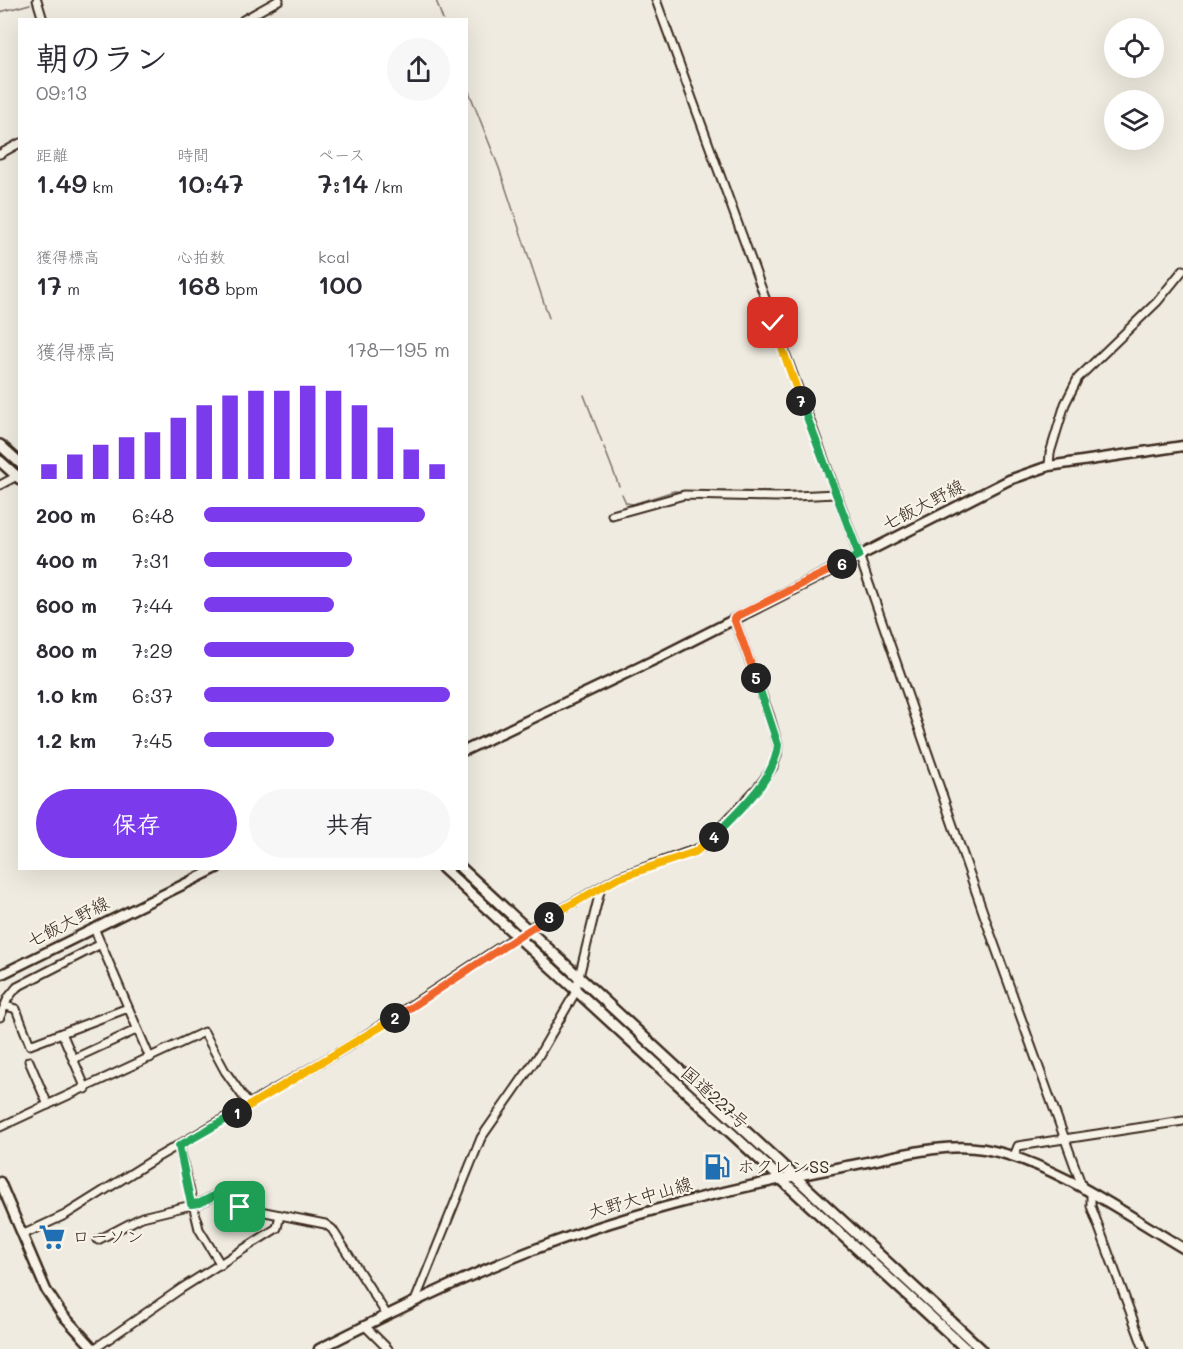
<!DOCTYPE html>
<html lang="ja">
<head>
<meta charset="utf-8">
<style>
	body { margin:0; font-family:Mali,"Klee One",sans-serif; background:#f7f7f7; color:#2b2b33; height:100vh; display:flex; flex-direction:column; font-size:22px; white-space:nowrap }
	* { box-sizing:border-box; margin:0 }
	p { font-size:20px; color:#7c7c81 }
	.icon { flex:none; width:33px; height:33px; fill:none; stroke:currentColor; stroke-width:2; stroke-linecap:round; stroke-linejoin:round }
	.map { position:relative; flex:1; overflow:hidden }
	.details { position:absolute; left:18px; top:18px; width:450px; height:852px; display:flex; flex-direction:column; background:#fff; border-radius:0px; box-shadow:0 6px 24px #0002 }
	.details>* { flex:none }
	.buttons { position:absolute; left:1104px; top:18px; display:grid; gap:12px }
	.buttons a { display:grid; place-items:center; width:60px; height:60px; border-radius:50%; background:#fff; box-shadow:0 6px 24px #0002; font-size:30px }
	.pin { position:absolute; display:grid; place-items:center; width:51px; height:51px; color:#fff; margin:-26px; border-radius:12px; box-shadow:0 3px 9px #0006 }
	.km { position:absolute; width:30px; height:30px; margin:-15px; border-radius:50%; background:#222; color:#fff; font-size:16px; line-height:30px; text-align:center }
	.round { display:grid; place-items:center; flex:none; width:63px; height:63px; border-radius:32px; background:#f7f7f7 }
	.overview { display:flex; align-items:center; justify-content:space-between; height:102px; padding:0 18px }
	h1 { font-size:33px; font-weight:600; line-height:45px }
	.metrics { display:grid; grid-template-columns:repeat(3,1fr); gap:9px; height:102px; padding:6px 18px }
	.metrics div { display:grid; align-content:center }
	.metrics b { font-size:26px; font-weight:600 }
	.metrics small { font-size:16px; font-weight:400 }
	.metrics p { font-size:16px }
	.chart { height:168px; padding:12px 18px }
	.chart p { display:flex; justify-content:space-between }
	.chart svg { width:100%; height:108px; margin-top:6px; stroke:#7c3aed; stroke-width:6 }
	.action { display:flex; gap:12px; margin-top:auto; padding:12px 18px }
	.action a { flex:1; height:69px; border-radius:36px; background:#7c3aed; color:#fff; font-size:24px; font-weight:600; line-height:69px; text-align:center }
	.action a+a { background:#f7f7f7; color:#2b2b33 }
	ul { padding:0 18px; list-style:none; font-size:20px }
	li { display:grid; grid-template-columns:96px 72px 1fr; align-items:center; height:45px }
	li i { height:15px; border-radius:8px; background:#7c3aed }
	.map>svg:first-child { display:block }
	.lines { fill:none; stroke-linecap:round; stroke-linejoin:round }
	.stream { stroke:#7e7266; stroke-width:1.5 }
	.minor-casing { stroke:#3b2a1e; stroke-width:11 }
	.major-casing { stroke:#3b2a1e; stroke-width:13 }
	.highway-casing { stroke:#3b2a1e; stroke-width:14 }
	.minor { stroke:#f7f3e8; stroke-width:7 }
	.major { stroke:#f7f3e8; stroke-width:8 }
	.highway { stroke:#f7f3e8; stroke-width:9 }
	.split-1-casing { stroke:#fff; stroke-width:12 }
	.split-2-casing { stroke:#fff; stroke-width:12 }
	.split-3-casing { stroke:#fff; stroke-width:12 }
	.split-4-casing { stroke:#fff; stroke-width:12 }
	.split-5-casing { stroke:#fff; stroke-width:12 }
	.split-6-casing { stroke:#fff; stroke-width:12 }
	.split-7-casing { stroke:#fff; stroke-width:12 }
	.split-8-casing { stroke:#fff; stroke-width:12 }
	.split-1 { stroke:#22a559; stroke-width:8 }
	.split-2 { stroke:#f5b400; stroke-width:8 }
	.split-3 { stroke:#f0652b; stroke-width:8 }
	.split-4 { stroke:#f5b400; stroke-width:8 }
	.split-5 { stroke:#22a559; stroke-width:8 }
	.split-6 { stroke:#f0652b; stroke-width:8 }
	.split-7 { stroke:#22a559; stroke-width:8 }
	.split-8 { stroke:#f5b400; stroke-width:8 }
	.labels { text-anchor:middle; stroke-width:4.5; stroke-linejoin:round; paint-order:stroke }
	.street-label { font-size:18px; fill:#3b2a1e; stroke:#f7f3e8 }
	.poi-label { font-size:18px; fill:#3b2a1e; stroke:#f7f3e8; text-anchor:start }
</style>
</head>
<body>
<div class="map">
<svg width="1183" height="1349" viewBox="0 0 1183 1349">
	<rect width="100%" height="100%" fill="#efebe0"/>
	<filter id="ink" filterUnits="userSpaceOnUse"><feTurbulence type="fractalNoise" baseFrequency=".0167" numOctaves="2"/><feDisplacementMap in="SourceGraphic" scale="12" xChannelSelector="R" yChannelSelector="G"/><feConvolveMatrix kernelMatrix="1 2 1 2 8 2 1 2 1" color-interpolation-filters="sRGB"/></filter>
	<g filter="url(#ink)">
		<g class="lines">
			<g class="stream">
				<polyline points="436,0 443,20"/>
				<polyline points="0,12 30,4"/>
				<polyline points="466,84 499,168 549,318"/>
				<polyline points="584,395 602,442"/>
				<polyline points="604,447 619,486"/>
				<polyline points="622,494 626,503 633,504 674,491 811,492"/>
			</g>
			<g class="minor-casing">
				<g id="minor">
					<polyline points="37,0 43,20"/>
					<polyline points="656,0 859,555 991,935 1083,1189"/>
					<polyline points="243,20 279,0"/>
					<polyline points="0,154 20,143"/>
					<polyline points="1049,466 1050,453 1065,404 1078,378 1157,302 1183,270"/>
					<polyline points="0,485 19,475"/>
					<polyline points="612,515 684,495 776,497 835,494"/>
					<polyline points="94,928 150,1058"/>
					<polyline points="6,1006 16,1009 30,1045 128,1008"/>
					<polyline points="0,1017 8,998 17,987 101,944"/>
					<polyline points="62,1033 86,1089"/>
					<polyline points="73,1059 136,1030"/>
					<polyline points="29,1061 48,1105"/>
					<polyline points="0,1127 204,1032 225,1071 249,1105"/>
					<polyline points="179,1146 199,1229 221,1265"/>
					<polyline points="1014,1156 1018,1146 1183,1121"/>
					<polyline points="1091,1195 1091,1206 1144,1349"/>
					<polyline points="22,1235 65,1215 156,1158 349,1046 526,930 618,877 702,847 758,787 773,767 777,755 778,745 770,717 734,618"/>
					<polyline points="98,1240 142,1217 200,1203 223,1191 240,1207 325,1224 332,1229 387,1315"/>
					<polyline points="415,1301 481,1138 539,1055 575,993 601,887"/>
					<polyline points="365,1326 388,1349"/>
					<polyline points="94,1349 182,1288 277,1228 280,1215"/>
				</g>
			</g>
			<g class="major-casing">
				<g id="major">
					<polyline points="466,750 654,660 1009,480 1049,466 1183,446"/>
					<polyline points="0,975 217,868"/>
					<polyline points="0,1182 46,1290 62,1314 94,1349"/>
					<path d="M319 1349C390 1313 463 1277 538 1248 638 1210 742 1186 847 1166 891 1158 940 1142 984 1149 1051 1161 1124 1213 1183 1248"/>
				</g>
			</g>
			<g class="highway-casing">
				<g id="highway">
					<polyline points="0,445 20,463"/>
					<polyline points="0,461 20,479"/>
					<polyline points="443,868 966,1349"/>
					<polyline points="461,868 981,1349"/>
				</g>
			</g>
			<use href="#minor" class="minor"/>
			<use href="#major" class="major"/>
			<use href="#highway" class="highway"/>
		</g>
	</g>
	<g class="lines" filter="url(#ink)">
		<g class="split-1-casing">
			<polyline id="split-1" points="237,1113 179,1146 191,1204 200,1203 223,1191 240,1207"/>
		</g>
		<g class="split-2-casing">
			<polyline id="split-2" points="237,1113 395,1018"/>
		</g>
		<g class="split-3-casing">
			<polyline id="split-3" points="395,1018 549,917"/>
		</g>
		<g class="split-4-casing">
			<polyline id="split-4" points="549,917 618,878 695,852 714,837"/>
		</g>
		<g class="split-5-casing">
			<path id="split-5" d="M714 837C738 810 774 782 778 745L756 678"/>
		</g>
		<g class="split-6-casing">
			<polyline id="split-6" points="756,678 734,618 842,564"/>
		</g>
		<g class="split-7-casing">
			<polyline id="split-7" points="801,401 859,555 842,564"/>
		</g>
		<g class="split-8-casing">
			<polyline id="split-8" points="773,323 801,401"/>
		</g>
		<use href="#split-1" class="split-1"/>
		<use href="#split-2" class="split-2"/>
		<use href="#split-3" class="split-3"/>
		<use href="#split-4" class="split-4"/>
		<use href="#split-5" class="split-5"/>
		<use href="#split-6" class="split-6"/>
		<use href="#split-7" class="split-7"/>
		<use href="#split-8" class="split-8"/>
	</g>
	<defs>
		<g id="fuel-bare" transform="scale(2.07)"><path d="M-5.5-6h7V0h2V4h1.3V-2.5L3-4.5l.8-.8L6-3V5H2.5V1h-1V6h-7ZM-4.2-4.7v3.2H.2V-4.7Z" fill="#1f6fb2" stroke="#f7f3e8" stroke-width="2.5" paint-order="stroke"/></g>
		<g id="supermarket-bare" transform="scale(2.07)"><path d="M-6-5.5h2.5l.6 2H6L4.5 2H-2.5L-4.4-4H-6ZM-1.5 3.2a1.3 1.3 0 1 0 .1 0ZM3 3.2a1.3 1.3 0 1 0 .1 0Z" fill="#1f6fb2" stroke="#f7f3e8" stroke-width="2.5" paint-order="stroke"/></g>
	</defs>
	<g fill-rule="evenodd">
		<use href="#fuel-bare" x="717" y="1167"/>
		<use href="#supermarket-bare" x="52" y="1237"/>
	</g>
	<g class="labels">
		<g class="street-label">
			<text transform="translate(923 505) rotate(-27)" y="6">七飯大野線</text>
			<text transform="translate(68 922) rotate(-27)" y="6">七飯大野線</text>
			<text transform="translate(715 1098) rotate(42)" y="6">国道227号</text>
			<text transform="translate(640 1198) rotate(-16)" y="6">大野大中山線</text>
		</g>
		<g class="poi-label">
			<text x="737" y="1173">ホクレンSS</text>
			<text x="72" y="1243">ローソン</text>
		</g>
	</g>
</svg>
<div class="buttons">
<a><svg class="icon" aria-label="locate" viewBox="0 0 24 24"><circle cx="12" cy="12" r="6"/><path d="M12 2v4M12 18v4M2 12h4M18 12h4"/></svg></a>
<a><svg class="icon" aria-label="layers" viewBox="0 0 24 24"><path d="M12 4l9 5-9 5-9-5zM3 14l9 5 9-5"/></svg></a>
</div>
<div class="pin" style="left:240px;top:1207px;background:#1e9e55"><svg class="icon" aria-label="arrive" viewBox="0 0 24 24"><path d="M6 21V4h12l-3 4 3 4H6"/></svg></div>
<div class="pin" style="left:773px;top:323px;background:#d93025"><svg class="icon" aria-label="check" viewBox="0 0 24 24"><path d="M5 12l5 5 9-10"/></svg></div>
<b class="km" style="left:237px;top:1113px">1</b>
<b class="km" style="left:395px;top:1018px">2</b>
<b class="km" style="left:549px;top:917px">3</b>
<b class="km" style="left:714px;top:837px">4</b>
<b class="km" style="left:756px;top:678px">5</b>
<b class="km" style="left:842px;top:564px">6</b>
<b class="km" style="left:801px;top:401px">7</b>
<section class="details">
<div class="overview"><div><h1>朝のラン</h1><p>09:13</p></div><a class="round"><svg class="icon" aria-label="share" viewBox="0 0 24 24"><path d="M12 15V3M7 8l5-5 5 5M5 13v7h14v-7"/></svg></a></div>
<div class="metrics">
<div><p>距離</p><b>1.49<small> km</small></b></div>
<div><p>時間</p><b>10:47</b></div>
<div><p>ペース</p><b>7:14<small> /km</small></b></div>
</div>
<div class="metrics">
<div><p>獲得標高</p><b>17<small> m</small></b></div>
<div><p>心拍数</p><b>168<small> bpm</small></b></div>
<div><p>kcal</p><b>100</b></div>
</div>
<div class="chart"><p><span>獲得標高</span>178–195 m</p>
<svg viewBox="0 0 160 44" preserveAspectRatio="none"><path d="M5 44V38M15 44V34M25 44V30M35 44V27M45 44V25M55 44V19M65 44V14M75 44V10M85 44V8M95 44V8M105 44V6M115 44V8M125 44V14M135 44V23M145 44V32M155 44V38"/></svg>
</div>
<ul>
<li><b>200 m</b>6:48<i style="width:90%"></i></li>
<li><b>400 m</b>7:31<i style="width:60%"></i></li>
<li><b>600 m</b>7:44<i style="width:53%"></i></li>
<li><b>800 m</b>7:29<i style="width:61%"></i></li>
<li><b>1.0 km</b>6:37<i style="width:100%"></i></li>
<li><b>1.2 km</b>7:45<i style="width:53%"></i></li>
</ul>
<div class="action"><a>保存</a><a>共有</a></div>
</section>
</div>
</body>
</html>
